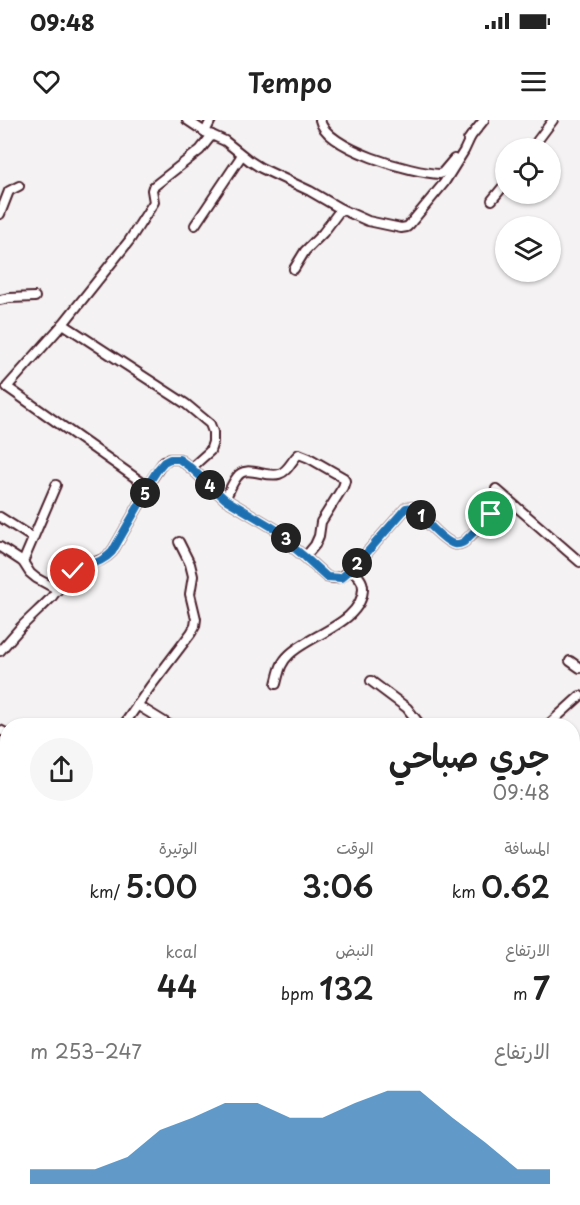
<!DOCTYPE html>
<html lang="ar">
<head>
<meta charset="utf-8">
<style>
	body { margin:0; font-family:"Playpen Sans","Playpen Sans Arabic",sans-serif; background:#f6f6f6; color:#222; direction:rtl; height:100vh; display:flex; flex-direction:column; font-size:22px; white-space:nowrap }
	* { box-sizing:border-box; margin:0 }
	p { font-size:20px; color:#767676 }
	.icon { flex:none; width:33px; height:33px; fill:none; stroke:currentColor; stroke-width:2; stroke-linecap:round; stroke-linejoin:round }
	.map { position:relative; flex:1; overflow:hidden; direction:ltr }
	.panel { position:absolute; left:0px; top:598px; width:580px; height:488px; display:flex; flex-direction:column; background:#fff; border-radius:24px 24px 0 0; box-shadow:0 2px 4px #0004; direction:rtl }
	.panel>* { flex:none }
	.fabs { position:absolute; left:495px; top:18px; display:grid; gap:12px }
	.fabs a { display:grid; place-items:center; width:66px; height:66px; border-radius:50%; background:#fff; box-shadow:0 2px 4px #0004; font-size:30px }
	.pin { position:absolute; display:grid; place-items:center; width:51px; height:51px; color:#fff; margin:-26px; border:3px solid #fff; border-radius:50%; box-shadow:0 2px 6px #0007 }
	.km { position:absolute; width:30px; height:30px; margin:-15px; border-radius:50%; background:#222; color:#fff; font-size:16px; line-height:30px; text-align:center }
	.round { display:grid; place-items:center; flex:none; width:63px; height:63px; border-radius:32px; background:#f6f6f6 }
	.summary { display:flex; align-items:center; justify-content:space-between; height:102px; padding:0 30px }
	h1 { font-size:33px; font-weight:600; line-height:45px }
	.figures { display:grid; grid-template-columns:repeat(3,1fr); gap:9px; height:102px; padding:6px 30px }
	.figures div { display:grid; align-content:center }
	.figures b { font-size:30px; font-weight:600 }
	.figures small { font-size:16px; font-weight:400 }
	.figures p { font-size:16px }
	.chart { height:168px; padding:12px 30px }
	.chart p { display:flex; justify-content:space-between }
	.chart svg { width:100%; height:108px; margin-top:6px; fill:#1f6fb2; opacity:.7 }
	.status { display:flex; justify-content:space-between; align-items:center; height:42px; padding:0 30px; background:#fff; direction:ltr }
	.status svg { height:16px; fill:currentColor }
	header { display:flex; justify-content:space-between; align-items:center; height:78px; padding:0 30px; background:#fff; font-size:27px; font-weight:600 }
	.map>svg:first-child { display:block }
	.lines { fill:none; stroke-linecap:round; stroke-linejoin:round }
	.minor-casing { stroke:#4a1f2b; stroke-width:12 }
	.minor { stroke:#fff; stroke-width:8 }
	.route-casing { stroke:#fff; stroke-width:12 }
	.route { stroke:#1f6fb2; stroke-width:8 }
</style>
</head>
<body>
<div class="status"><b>09:48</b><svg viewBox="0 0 49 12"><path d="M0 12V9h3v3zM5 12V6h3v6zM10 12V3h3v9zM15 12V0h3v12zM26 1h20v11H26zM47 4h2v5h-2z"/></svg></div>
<header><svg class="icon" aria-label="menu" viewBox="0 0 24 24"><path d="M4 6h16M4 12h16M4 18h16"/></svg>Tempo<svg class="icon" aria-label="heart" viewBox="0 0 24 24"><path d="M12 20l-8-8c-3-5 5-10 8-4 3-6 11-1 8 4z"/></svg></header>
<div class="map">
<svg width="580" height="1085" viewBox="0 0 580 1085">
	<rect width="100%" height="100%" fill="#f4f2f2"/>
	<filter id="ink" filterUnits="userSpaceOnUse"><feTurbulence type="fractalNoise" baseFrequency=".0167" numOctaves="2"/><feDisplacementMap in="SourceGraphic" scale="12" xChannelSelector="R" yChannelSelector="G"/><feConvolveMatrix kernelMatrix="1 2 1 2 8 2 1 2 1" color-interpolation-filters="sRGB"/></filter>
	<g filter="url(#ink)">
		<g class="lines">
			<g class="minor-casing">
				<g id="minor">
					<polyline points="187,0 205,12 225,21 250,41 261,48 310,71 341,89 368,101 401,108 407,107 410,104 444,63 464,31 471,16"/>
					<path d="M320 0C326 29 412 53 440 54L443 52 454 39"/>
					<polyline points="205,12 211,0"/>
					<polyline points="468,20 484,0"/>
					<polyline points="532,28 553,0"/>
					<polyline points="492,80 506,63"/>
					<polyline points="0,94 9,71 19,66"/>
					<polyline points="195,105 242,35"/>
					<polyline points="294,149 305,131 323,113 341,89"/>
					<polyline points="0,180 9,178 35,177"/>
					<polyline points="63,204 186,284 210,304 213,312 213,322 210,331 191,348"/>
					<path d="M147 366 164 341 170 339H179L191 348 225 379 282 413 294 428 305 437 327 457 334 458 341 457 356 445 406 388 413 387C421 396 444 422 454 424 459 425 460 424 464 422L491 395"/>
					<polyline points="496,369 580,442"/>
					<path d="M225 379C229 372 232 363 237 357 245 344 266 358 279 354 289 351 291 340 299 334L309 338 344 358 345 361 343 367 321 402 319 416 315 425 305 437"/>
					<polyline points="0,397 33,418"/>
					<polyline points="0,427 23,442 30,453 36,458 58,470"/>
					<polyline points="23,442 56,365"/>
					<path d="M0 531C7 523 14 515 21 507 31 497 41 488 51 478 58 470 63 459 71 452 84 442 100 445 112 432L143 378 147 366 7 267 63 204 129 121 154 82 152 70 153 67 200 30 212 15"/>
					<polyline points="570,541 580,548"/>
					<polyline points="371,561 407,588 421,606"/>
					<path d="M276 564C279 553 280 543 289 535 308 515 363 503 363 468 363 460 357 454 350 450"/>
					<polyline points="137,585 171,606"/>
					<polyline points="123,606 150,567 191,513 195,506 196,499 190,474 193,456 190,444 179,422"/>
					<polyline points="547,606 580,576"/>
					<polyline points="0,610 8,614"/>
					<polyline points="573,630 580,635"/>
					<polyline points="0,655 8,646"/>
					<polyline points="0,757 8,762"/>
					<polyline points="573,793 580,798"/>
					<polyline points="0,812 8,803"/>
					<polyline points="0,908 8,911"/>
					<polyline points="573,969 580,975"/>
					<polyline points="0,998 8,988"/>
					<polyline points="253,1078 257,1085"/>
				</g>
			</g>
			<use href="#minor" class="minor"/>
		</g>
	</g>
	<g class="lines" filter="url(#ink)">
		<g class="route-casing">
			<path id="route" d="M73 451C87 444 101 444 112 432L143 378 147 366 158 349 164 342 170 339H179L191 348 225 379 282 413 294 428 305 437 327 457 341 458 356 445 371 428 406 388 413 387C421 396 444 422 454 424 459 425 460 424 464 422L491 394"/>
		</g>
		<use href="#route" class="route"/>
	</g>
</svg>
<div class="fabs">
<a><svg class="icon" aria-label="locate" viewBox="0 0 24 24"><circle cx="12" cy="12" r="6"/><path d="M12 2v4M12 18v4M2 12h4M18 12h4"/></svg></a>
<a><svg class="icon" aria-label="layers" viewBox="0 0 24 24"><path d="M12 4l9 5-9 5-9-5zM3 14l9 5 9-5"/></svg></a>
</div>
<div class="pin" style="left:491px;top:394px;background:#1e9e55"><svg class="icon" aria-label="arrive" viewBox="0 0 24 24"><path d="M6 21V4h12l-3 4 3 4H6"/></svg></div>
<div class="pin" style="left:73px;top:451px;background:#d93025"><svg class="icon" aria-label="check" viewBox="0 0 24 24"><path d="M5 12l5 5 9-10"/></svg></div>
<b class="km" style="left:421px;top:395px">1</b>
<b class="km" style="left:357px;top:443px">2</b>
<b class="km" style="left:286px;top:418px">3</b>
<b class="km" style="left:210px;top:365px">4</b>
<b class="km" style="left:145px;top:373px">5</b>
<section class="panel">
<div class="summary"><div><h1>جري صباحي</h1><p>09:48</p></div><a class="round"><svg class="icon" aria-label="share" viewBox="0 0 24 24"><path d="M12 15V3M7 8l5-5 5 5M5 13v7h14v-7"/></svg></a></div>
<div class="figures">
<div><p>المسافة</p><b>0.62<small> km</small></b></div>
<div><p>الوقت</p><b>3:06</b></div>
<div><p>الوتيرة</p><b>5:00<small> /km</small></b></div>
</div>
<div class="figures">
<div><p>الارتفاع</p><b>7<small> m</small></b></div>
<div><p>النبض</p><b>132<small> bpm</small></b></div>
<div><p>kcal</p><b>44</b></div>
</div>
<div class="chart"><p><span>الارتفاع</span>247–253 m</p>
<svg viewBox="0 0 160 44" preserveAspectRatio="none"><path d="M0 44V38L10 38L20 38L30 33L40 22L50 17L60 11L70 11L80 17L90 17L100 11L110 6L120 6L130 17L140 27L150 38L160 38V44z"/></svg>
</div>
</section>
</div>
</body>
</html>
